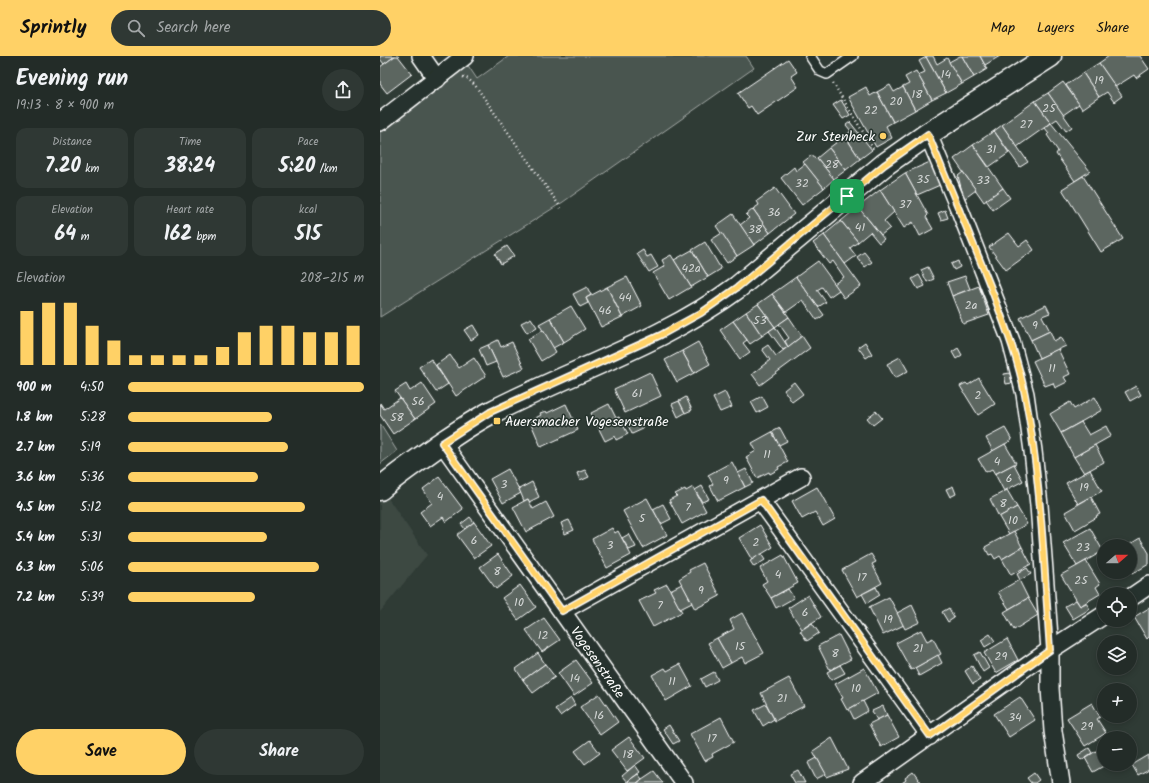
<!DOCTYPE html>
<html lang="en">
<head>
<meta charset="utf-8">
<style>
	body { margin:0; font-family:Kalam,sans-serif; background:#2f3834; color:#f1f3f6; height:100vh; display:flex; flex-direction:column; font-size:15px; white-space:nowrap }
	* { box-sizing:border-box; margin:0 }
	p { font-size:13px; color:#a3a7a8 }
	.icon { flex:none; width:22px; height:22px; fill:none; stroke:currentColor; stroke-width:2; stroke-linecap:round; stroke-linejoin:round }
	.map { position:relative; flex:1; overflow:hidden }
	.side { display:flex; flex-direction:column; background:#232c28; width:380px }
	.side>* { flex:none }
	.needle { width:26px; rotate:70deg }
	.fabs { position:absolute; left:717px; top:483px; display:grid; gap:8px }
	.fabs a { display:grid; place-items:center; width:40px; height:40px; border-radius:50%; background:#232c28; box-shadow:0 2px 6px #0003,0 0 0 1px #404845; font-size:20px }
	.pin { position:absolute; display:grid; place-items:center; width:34px; height:34px; color:#fff; margin:-17px; border-radius:8px; box-shadow:0 2px 6px #0006 }
	.round { display:grid; place-items:center; flex:none; width:42px; height:42px; border-radius:21px; background:#2f3834 }
	.headline { display:flex; align-items:center; justify-content:space-between; height:68px; padding:0 16px }
	h1 { font-size:22px; font-weight:800; line-height:30px }
	.figures { display:grid; grid-template-columns:repeat(3,1fr); gap:6px; height:68px; padding:4px 16px }
	.figures div { display:grid; align-content:center; border-radius:10px; background:#2f3834; text-align:center }
	.figures b { font-size:20px; font-weight:800 }
	.figures small { font-size:11px; font-weight:400 }
	.figures p { font-size:11px }
	.chart { height:112px; padding:8px 16px }
	.chart p { display:flex; justify-content:space-between }
	.chart svg { width:100%; height:72px; margin-top:4px; stroke:#ffd166; stroke-width:6 }
	.cta { display:flex; gap:8px; margin-top:auto; padding:8px 16px }
	.cta a { flex:1; height:46px; border-radius:24px; background:#ffd166; color:#111; font-size:16px; font-weight:800; line-height:46px; text-align:center }
	.cta a+a { background:#2f3834; color:#f1f3f6 }
	ul { padding:0 16px; list-style:none; font-size:13px }
	li { display:grid; grid-template-columns:64px 48px 1fr; align-items:center; height:30px }
	li i { height:10px; border-radius:5px; background:#ffd166 }
	header { display:flex; align-items:center; gap:24px; box-sizing:border-box; height:56px; padding:0 20px; background:#ffd166; color:#111 }
	header strong { font-size:19px }
	nav { display:flex; gap:22px; margin-inline-start:auto; font-size:14px }
	.search { width:280px; height:36px; background:#2f3834; display:flex; align-items:center; gap:10px; box-sizing:border-box; padding:0 14px; border-radius:22px; color:#a3a7a8; font-size:15px }
	main { display:flex; flex:1; min-height:0 }
	.map>svg:first-child { display:block }
	.built { fill:#3c4842 }
	.green { fill:#4a544f; stroke:#a4aaa7 }
	.building { fill:#5b6661; stroke:#fff }
	.lines { fill:none; stroke-linecap:round; stroke-linejoin:round }
	.service-casing { stroke:#fff; stroke-width:12 }
	.minor-casing { stroke:#fff; stroke-width:20 }
	.tertiary-casing { stroke:#fff; stroke-width:25 }
	.path { stroke:#fff; stroke-width:2.5; stroke-dasharray:1 3; stroke-linecap:butt }
	.service { stroke:#26332d; stroke-width:9 }
	.minor { stroke:#26332d; stroke-width:17 }
	.tertiary { stroke:#26332d; stroke-width:22 }
	.route-casing { stroke:#fff; stroke-width:8 }
	.route { stroke:#ffd166; stroke-width:5 }
	.poi-dot { fill:#ffd166; stroke:#26332d; stroke-width:1.5 }
	.labels { text-anchor:middle; stroke-width:3; stroke-linejoin:round; paint-order:stroke }
	.number-label { font-size:12px; fill:#d6d9d8 }
	.poi-label { font-size:14px; fill:#fff; stroke:#26332d; text-anchor:end }
	.street-label { font-size:14px; fill:#fff; stroke:#26332d }
</style>
</head>
<body>
<header>
<strong>Sprintly</strong>
<div class="search"><svg class="icon" aria-label="search" viewBox="0 0 24 24"><circle cx="10" cy="10" r="6"/><path d="M15 15l6 6"/></svg>Search here</div>
<nav><a>Map</a><a>Layers</a><a>Share</a></nav>
</header>
<main>
<section class="side">
<div class="headline"><div><h1>Evening run</h1><p>19:13 · 8 × 900 m</p></div><a class="round"><svg class="icon" aria-label="share" viewBox="0 0 24 24"><path d="M12 15V3M7 8l5-5 5 5M5 13v7h14v-7"/></svg></a></div>
<div class="figures">
<div><p>Distance</p><b>7.20<small> km</small></b></div>
<div><p>Time</p><b>38:24</b></div>
<div><p>Pace</p><b>5:20<small> /km</small></b></div>
</div>
<div class="figures">
<div><p>Elevation</p><b>64<small> m</small></b></div>
<div><p>Heart rate</p><b>162<small> bpm</small></b></div>
<div><p>kcal</p><b>515</b></div>
</div>
<div class="chart"><p><span>Elevation</span>208–215 m</p>
<svg viewBox="0 0 160 44" preserveAspectRatio="none"><path d="M5 44V11M15 44V6M25 44V6M35 44V20M45 44V29M55 44V38M65 44V38M75 44V38M85 44V38M95 44V33M105 44V24M115 44V20M125 44V20M135 44V24M145 44V24M155 44V20"/></svg>
</div>
<ul>
<li><b>900 m</b>4:50<i style="width:100%"></i></li>
<li><b>1.8 km</b>5:28<i style="width:61%"></i></li>
<li><b>2.7 km</b>5:19<i style="width:68%"></i></li>
<li><b>3.6 km</b>5:36<i style="width:55%"></i></li>
<li><b>4.5 km</b>5:12<i style="width:75%"></i></li>
<li><b>5.4 km</b>5:31<i style="width:59%"></i></li>
<li><b>6.3 km</b>5:06<i style="width:81%"></i></li>
<li><b>7.2 km</b>5:39<i style="width:54%"></i></li>
</ul>
<div class="cta"><a>Save</a><a>Share</a></div>
</section>
<div class="map">
<svg width="769" height="727" viewBox="0 0 769 727">
	<rect width="100%" height="100%" fill="#2f3b35"/>
	<filter id="ink" filterUnits="userSpaceOnUse"><feTurbulence type="fractalNoise" baseFrequency=".025" numOctaves="2"/><feDisplacementMap in="SourceGraphic" scale="8" xChannelSelector="R" yChannelSelector="G"/><feConvolveMatrix kernelMatrix="1 2 1 2 8 2 1 2 1" color-interpolation-filters="sRGB"/></filter>
	<g filter="url(#ink)">
		<polygon class="built" points="1,432 47,499 0,556 0,433"/>
		<g class="green">
			<polygon points="129,0 366,0 374,12 183,146 0,261 0,66 83,2 97,23"/>
			<polygon points="0,368 17,395 0,408"/>
		</g>
		<g class="building">
			<polygon points="0,0 15,0 4,8 0,3"/>
			<polygon points="15,0 18,0 32,18 7,37 0,28 0,11"/>
			<polygon points="548,0 553,0 557,8 567,2 582,28 566,37 546,1"/>
			<polygon points="580,0 582,0 594,21 582,28 569,6"/>
			<polygon points="582,0 600,0 607,13 594,21"/>
			<polygon points="600,0 620,0 605,9"/>
			<polygon points="729,0 760,0 769,13 756,22 754,19 735,31 719,7"/>
			<polygon points="546,1 566,37 552,44 538,19 545,16 539,5"/>
			<polygon points="408,3 417,16 411,20 418,31 377,59 371,50 368,52 358,37"/>
			<polygon points="719,7 742,40 734,46 727,36 719,41 703,17"/>
			<polygon points="536,15 552,44 535,54 523,31 529,28 525,21"/>
			<polygon points="703,17 719,41 702,53 686,29"/>
			<polygon points="683,26 699,48 683,59 668,37"/>
			<polygon points="510,29 514,36 523,31 535,54 513,66 497,36"/>
			<polygon points="486,31 490,40 497,36 513,66 506,70 512,82 496,91 468,41"/>
			<polygon points="668,37 692,71 686,75 677,63 671,67 655,45"/>
			<polygon points="461,44 470,59 463,63 453,49"/>
			<polygon points="655,45 671,67 637,91 622,69"/>
			<polygon points="470,66 492,94 480,103 465,80 471,75 466,69"/>
			<polygon points="671,67 710,115 695,125 676,98 678,95 667,79 669,77 665,72"/>
			<polygon points="622,69 648,106 640,111 614,75"/>
			<polygon points="614,75 629,97 609,111 593,89"/>
			<polygon points="465,80 480,103 466,114 449,92"/>
			<polygon points="593,89 623,132 604,146 574,103"/>
			<polygon points="449,92 466,114 454,123 437,102"/>
			<polygon points="432,99 435,103 437,102 454,123 444,132 423,106"/>
			<polygon points="550,106 560,129 537,139 525,117"/>
			<polygon points="425,108 444,132 422,149 401,122 414,111 416,115"/>
			<polygon points="583,116 596,134 584,143 578,120"/>
			<polygon points="525,117 548,159 546,161 553,173 540,180 533,166 524,172 500,134"/>
			<polygon points="703,120 743,183 721,196 682,133"/>
			<polygon points="395,132 414,158 390,177 373,153 379,149 377,145"/>
			<polygon points="623,132 630,142 613,154 606,144"/>
			<polygon points="500,134 514,156 504,165 510,172 501,179 478,151"/>
			<polygon points="478,151 504,183 499,187 490,176 478,186 461,165"/>
			<polygon points="373,153 390,177 374,189 360,169 369,162 366,159"/>
			<polygon points="565,154 568,162 561,164 558,157"/>
			<polygon points="353,158 374,189 357,200 336,170"/>
			<polygon points="461,165 478,186 470,192 476,200 465,208 444,179"/>
			<polygon points="342,177 357,200 347,207 331,184"/>
			<polygon points="629,177 639,190 647,184 654,194 626,214 609,191"/>
			<polygon points="444,179 481,230 464,242 454,228 464,221 453,205 449,208 433,187"/>
			<polygon points="325,186 341,213 328,221 312,194"/>
			<polygon points="127,190 134,200 121,208 115,198"/>
			<polygon points="263,194 267,201 271,199 278,211 269,216 257,198"/>
			<polygon points="312,194 328,221 311,231 294,204"/>
			<polygon points="484,196 492,206 485,211 477,201"/>
			<polygon points="291,199 311,231 289,244 273,217 285,210 282,204"/>
			<polygon points="438,205 459,234 449,241 442,231 437,234 446,246 438,251 416,221"/>
			<polygon points="578,205 580,211 574,214 571,208"/>
			<polygon points="548,211 554,223 547,226 541,214"/>
			<polygon points="539,219 545,230 538,233 532,223"/>
			<polygon points="585,220 590,233 572,240 567,226"/>
			<polygon points="247,221 262,250 242,261 227,231"/>
			<polygon points="416,221 444,259 437,264 423,244 406,256 392,238"/>
			<polygon points="599,230 609,259 583,268 572,240"/>
			<polygon points="207,231 211,239 206,242 208,247 200,251 193,238"/>
			<polygon points="227,231 242,261 221,271 206,242"/>
			<polygon points="392,238 409,261 395,271 378,248"/>
			<polygon points="378,248 395,271 382,280 366,256"/>
			<polygon points="666,249 670,257 662,260 670,275 651,284 640,262"/>
			<polygon points="191,250 205,273 184,286 170,262"/>
			<polygon points="366,256 382,280 370,288 353,265"/>
			<polygon points="409,261 422,280 408,291 405,285 409,282 399,268"/>
			<polygon points="151,262 157,271 147,277 141,267"/>
			<polygon points="170,262 184,286 173,292 159,268"/>
			<polygon points="353,265 367,284 363,287 370,296 360,303 340,274"/>
			<polygon points="93,269 99,279 91,284 84,274"/>
			<polygon points="395,271 408,291 403,294 389,275"/>
			<polygon points="163,274 176,296 161,305 148,283"/>
			<polygon points="670,275 674,285 681,281 686,290 659,302 651,284"/>
			<polygon points="422,280 430,292 380,329 372,318 390,304 382,293 388,289 396,300"/>
			<polygon points="118,284 121,291 132,286 144,312 123,321 108,289"/>
			<polygon points="318,286 330,308 314,317 302,295"/>
			<polygon points="485,286 492,298 486,302 478,291"/>
			<polygon points="108,289 116,306 106,310 99,293"/>
			<polygon points="578,292 582,299 576,303 572,296"/>
			<polygon points="678,293 690,318 684,321 687,326 675,332 673,327 665,330 653,305"/>
			<polygon points="302,295 314,317 297,326 285,304"/>
			<polygon points="70,299 79,312 94,302 106,320 76,340 56,309"/>
			<polygon points="520,301 528,315 515,322 507,308"/>
			<polygon points="51,303 68,328 56,336 39,311"/>
			<polygon points="270,316 281,340 245,357 234,333"/>
			<polygon points="630,317 632,327 626,328 624,318"/>
			<polygon points="599,322 615,348 598,359 580,330 586,327 588,329"/>
			<polygon points="414,326 423,338 412,346 404,334"/>
			<polygon points="42,327 56,348 35,363 15,335 26,328 30,335"/>
			<polygon points="756,330 761,339 750,345 745,336"/>
			<polygon points="345,336 352,351 340,356 333,342"/>
			<polygon points="382,340 388,351 377,357 371,346"/>
			<polygon points="306,341 312,354 305,357 299,345"/>
			<polygon points="715,341 722,354 681,377 670,358 690,346 694,353"/>
			<polygon points="20,342 35,363 13,378 0,359 0,347 4,353"/>
			<polygon points="299,345 305,357 298,361 292,348"/>
			<polygon points="186,348 198,374 161,391 150,365 161,359 160,357 166,355 167,357"/>
			<polygon points="229,348 236,362 239,361 248,378 236,384 235,380 225,385 211,357"/>
			<polygon points="496,355 502,362 493,369 487,362"/>
			<polygon points="258,363 263,373 252,378 247,367"/>
			<polygon points="701,366 709,379 726,370 731,380 694,401 681,377"/>
			<polygon points="400,372 407,385 399,389 392,376"/>
			<polygon points="625,372 632,384 613,395 606,382"/>
			<polygon points="392,376 408,406 398,411 399,413 390,418 389,416 377,422 366,401 376,395 372,387"/>
			<polygon points="625,388 636,407 615,418 612,413 606,416 598,403"/>
			<polygon points="715,389 724,406 704,417 694,401"/>
			<polygon points="352,406 365,431 338,445 330,430 333,428 328,419"/>
			<polygon points="634,408 643,425 624,435 615,418"/>
			<polygon points="128,413 141,437 123,447 110,423"/>
			<polygon points="366,413 373,427 365,431 358,417"/>
			<polygon points="205,414 209,421 200,425 197,417"/>
			<polygon points="710,414 722,435 698,448 686,427"/>
			<polygon points="59,421 83,453 66,466 63,461 50,470 40,456 52,447 43,433"/>
			<polygon points="152,426 159,441 149,446 148,443 144,445 139,433"/>
			<polygon points="322,430 329,443 322,446 315,434"/>
			<polygon points="573,430 576,438 570,441 566,433"/>
			<polygon points="313,431 326,455 302,468 289,444 297,440 295,438 305,433 306,435"/>
			<polygon points="437,431 455,463 443,470 435,456 422,463 412,445"/>
			<polygon points="627,434 637,451 619,461 610,443"/>
			<polygon points="711,441 720,458 716,460 717,461 695,474 685,456"/>
			<polygon points="267,442 287,479 263,492 243,455"/>
			<polygon points="148,443 153,453 166,446 174,461 146,476 133,451"/>
			<polygon points="283,448 291,463 281,468 273,453"/>
			<polygon points="637,451 647,468 629,478 619,461"/>
			<polygon points="90,461 94,466 85,473 81,468"/>
			<polygon points="189,464 194,474 185,478 181,467"/>
			<polygon points="94,466 111,490 94,502 77,479"/>
			<polygon points="380,469 393,491 372,504 359,482"/>
			<polygon points="232,472 235,477 238,475 251,499 227,512 212,483"/>
			<polygon points="710,472 723,495 697,510 683,487"/>
			<polygon points="634,475 642,491 622,503 620,500 615,503 612,498 609,499 605,491"/>
			<polygon points="249,478 256,491 249,494 242,482"/>
			<polygon points="760,482 769,497 769,508 752,518 750,514 750,490 747,490"/>
			<polygon points="642,491 651,508 631,519 622,503"/>
			<polygon points="118,498 133,520 116,533 100,511"/>
			<polygon points="381,498 385,504 374,511 370,505"/>
			<polygon points="491,498 496,506 492,508 502,527 477,541 462,514"/>
			<polygon points="403,499 418,527 391,542 382,528 387,525 380,512"/>
			<polygon points="706,505 720,528 716,531 720,538 700,550 681,519"/>
			<polygon points="323,507 340,540 315,553 299,523 310,516 309,514"/>
			<polygon points="647,512 651,518 640,524 637,518"/>
			<polygon points="639,524 648,542 629,553 618,536"/>
			<polygon points="287,528 302,556 273,571 259,545 276,537 274,534"/>
			<polygon points="302,528 312,547 300,553 290,534"/>
			<polygon points="140,529 156,551 138,564 122,542"/>
			<polygon points="496,531 500,539 487,547 482,538"/>
			<polygon points="408,533 414,542 396,552 391,542"/>
			<polygon points="428,539 441,561 422,573 408,552"/>
			<polygon points="509,541 524,569 503,579 489,551"/>
			<polygon points="648,542 658,559 634,574 624,556"/>
			<polygon points="696,544 700,550 706,547 710,553 693,563 685,550"/>
			<polygon points="532,549 540,566 525,573 517,557"/>
			<polygon points="569,552 574,562 568,566 562,556"/>
			<polygon points="769,552 769,581 767,583 754,561"/>
			<polygon points="362,557 384,597 365,607 362,601 351,607 337,582 354,573 350,564"/>
			<polygon points="164,562 180,584 162,596 146,574"/>
			<polygon points="432,567 439,577 427,585 420,575"/>
			<polygon points="541,574 547,585 553,582 561,598 531,614 516,587"/>
			<polygon points="610,578 615,585 605,591 601,584"/>
			<polygon points="459,579 471,603 450,614 438,590"/>
			<polygon points="337,582 351,607 342,612 328,587"/>
			<polygon points="627,583 638,604 616,617 604,597"/>
			<polygon points="600,596 609,612 603,616 594,599"/>
			<polygon points="158,597 165,608 143,624 136,613"/>
			<polygon points="558,599 562,607 539,620 535,612"/>
			<polygon points="196,604 213,627 194,640 178,617"/>
			<polygon points="165,608 175,621 153,637 143,624"/>
			<polygon points="300,608 312,630 286,645 272,619 285,612 287,615"/>
			<polygon points="460,609 465,617 451,624 447,616"/>
			<polygon points="592,610 600,624 593,628 585,615"/>
			<polygon points="484,612 498,637 467,654 461,643 463,642 455,628"/>
			<polygon points="334,616 338,624 325,631 321,623"/>
			<polygon points="409,622 424,650 395,665 381,637"/>
			<polygon points="219,638 238,666 220,679 200,651"/>
			<polygon points="640,641 655,664 629,681 614,658"/>
			<polygon points="191,642 195,649 180,660 175,653"/>
			<polygon points="483,645 488,655 474,663 469,653"/>
			<polygon points="712,647 720,661 717,663 726,677 705,690 687,662"/>
			<polygon points="386,648 394,663 383,670 374,654"/>
			<polygon points="503,650 507,659 497,664 492,655"/>
			<polygon points="507,659 519,681 501,691 489,668"/>
			<polygon points="341,661 354,686 332,698 333,701 325,705 310,678"/>
			<polygon points="289,669 299,685 293,688 283,673"/>
			<polygon points="249,681 265,702 247,715 231,694"/>
			<polygon points="452,682 468,713 447,721 433,695"/>
			<polygon points="210,684 220,697 205,708 195,695"/>
			<polygon points="724,690 724,708 727,708 713,716 705,702"/>
			<polygon points="709,692 712,697 701,704 698,699"/>
			<polygon points="769,699 769,713 758,719 752,709"/>
			<polygon points="437,702 446,718 436,723 428,707"/>
			<polygon points="255,709 260,716 247,726 242,720"/>
			<polygon points="418,714 425,727 415,727 410,718"/>
			<polygon points="274,715 283,727 257,727 262,723"/>
			<polygon points="533,716 541,727 522,727 526,724 525,722"/>
			<polygon points="654,717 659,724 655,727 651,727 647,722"/>
			<polygon points="258,718 262,723 257,727 250,727 248,725"/>
		</g>
		<g class="lines">
			<g class="service-casing">
				<polyline id="service" points="430,0 440,15 447,18 473,0"/>
			</g>
			<g class="minor-casing">
				<g id="minor">
					<polyline points="41,0 57,23"/>
					<polyline points="0,66 85,0"/>
					<polyline points="548,78 581,157 631,285 645,338 653,395 659,449 670,594 670,632 673,675 681,727"/>
					<polyline points="62,387 304,727"/>
					<polyline points="381,445 550,680"/>
					<polyline points="750,542 769,529"/>
					<polyline points="182,555 421,421"/>
					<polyline points="482,727 670,594 724,559"/>
				</g>
			</g>
			<g class="tertiary-casing">
				<path id="tertiary" d="M0 433C17 418 37 405 56 391 74 379 92 366 112 356 194 314 284 286 358 231L504 109 548 78 670 0"/>
			</g>
			<g class="path">
				<polyline points="83,21 88,23 95,29 181,152"/>
				<polyline points="453,27 494,94"/>
			</g>
			<use href="#service" class="service"/>
			<use href="#minor" class="minor"/>
			<use href="#tertiary" class="tertiary"/>
		</g>
	</g>
	<g class="lines" filter="url(#ink)">
		<g class="route-casing">
			<path id="route" d="M548 78C569 130 591 181 611 232 624 267 638 302 645 339 661 421 664 511 670 594L550 680 381 444 182 555 62 387 110 356 281 279 321 257 358 231 504 109Z"/>
		</g>
		<use href="#route" class="route"/>
	</g>
	<g class="poi-dot">
		<circle cx="503" cy="80" r="4"/>
		<rect x="113" y="361" width="8" height="8" rx="2"/>
	</g>
	<g class="labels">
		<g class="number-label">
			<text x="566" y="22">14</text>
			<text x="719" y="28">19</text>
			<text x="537" y="42">18</text>
			<text x="516" y="49">20</text>
			<text x="669" y="56">25</text>
			<text x="491" y="58">22</text>
			<text x="646" y="72">27</text>
			<text x="611" y="97">31</text>
			<text x="452" y="112">28</text>
			<text x="543" y="127">35</text>
			<text x="603" y="128">33</text>
			<text x="422" y="131">32</text>
			<text x="525" y="152">37</text>
			<text x="394" y="160">36</text>
			<text x="480" y="175">41</text>
			<text x="375" y="177">38</text>
			<text x="311" y="216">42a</text>
			<text x="245" y="245">44</text>
			<text x="591" y="253">2a</text>
			<text x="225" y="258">46</text>
			<text x="380" y="268">53</text>
			<text x="655" y="273">9</text>
			<text x="672" y="316">11</text>
			<text x="257" y="341">61</text>
			<text x="598" y="343">2</text>
			<text x="38" y="349">56</text>
			<text x="17" y="365">58</text>
			<text x="387" y="402">11</text>
			<text x="617" y="409">4</text>
			<text x="629" y="426">6</text>
			<text x="346" y="428">9</text>
			<text x="124" y="432">3</text>
			<text x="704" y="435">19</text>
			<text x="60" y="444">4</text>
			<text x="623" y="451">8</text>
			<text x="308" y="455">7</text>
			<text x="262" y="466">5</text>
			<text x="633" y="468">10</text>
			<text x="94" y="488">6</text>
			<text x="376" y="490">2</text>
			<text x="230" y="493">3</text>
			<text x="703" y="495">23</text>
			<text x="117" y="519">8</text>
			<text x="398" y="522">4</text>
			<text x="482" y="525">17</text>
			<text x="701" y="528">25</text>
			<text x="321" y="538">9</text>
			<text x="139" y="550">10</text>
			<text x="280" y="553">7</text>
			<text x="425" y="560">6</text>
			<text x="508" y="567">19</text>
			<text x="163" y="583">12</text>
			<text x="360" y="594">15</text>
			<text x="538" y="596">21</text>
			<text x="455" y="601">8</text>
			<text x="621" y="604">29</text>
			<text x="195" y="626">14</text>
			<text x="292" y="629">11</text>
			<text x="476" y="636">10</text>
			<text x="402" y="646">21</text>
			<text x="219" y="663">16</text>
			<text x="635" y="665">34</text>
			<text x="707" y="674">29</text>
			<text x="332" y="686">17</text>
			<text x="248" y="702">18</text>
		</g>
		<g class="poi-label">
			<text x="495" y="85">Zur Stenheck</text>
			<text x="125" y="370" text-anchor="start">Auersmacher Vogesenstraße</text>
		</g>
		<g class="street-label">
			<text transform="translate(218 606) rotate(55)" y="5">Vogesenstraße</text>
		</g>
	</g>
</svg>
<div class="fabs">
<a><svg class="needle" viewBox="-14 -14 28 28"><path d="M0-13l5 13h-10z" fill="#e53935"/><path d="M0 13l5-13h-10z" fill="#a3a7a8"/></svg></a>
<a><svg class="icon" aria-label="locate" viewBox="0 0 24 24"><circle cx="12" cy="12" r="6"/><path d="M12 2v4M12 18v4M2 12h4M18 12h4"/></svg></a>
<a><svg class="icon" aria-label="layers" viewBox="0 0 24 24"><path d="M12 4l9 5-9 5-9-5zM3 14l9 5 9-5"/></svg></a>
<a>+</a>
<a>−</a>
</div>
<div class="pin" style="left:467px;top:140px;background:#1e9e55"><svg class="icon" aria-label="arrive" viewBox="0 0 24 24"><path d="M6 21V4h12l-3 4 3 4H6"/></svg></div>
</div>
</main>
</body>
</html>
